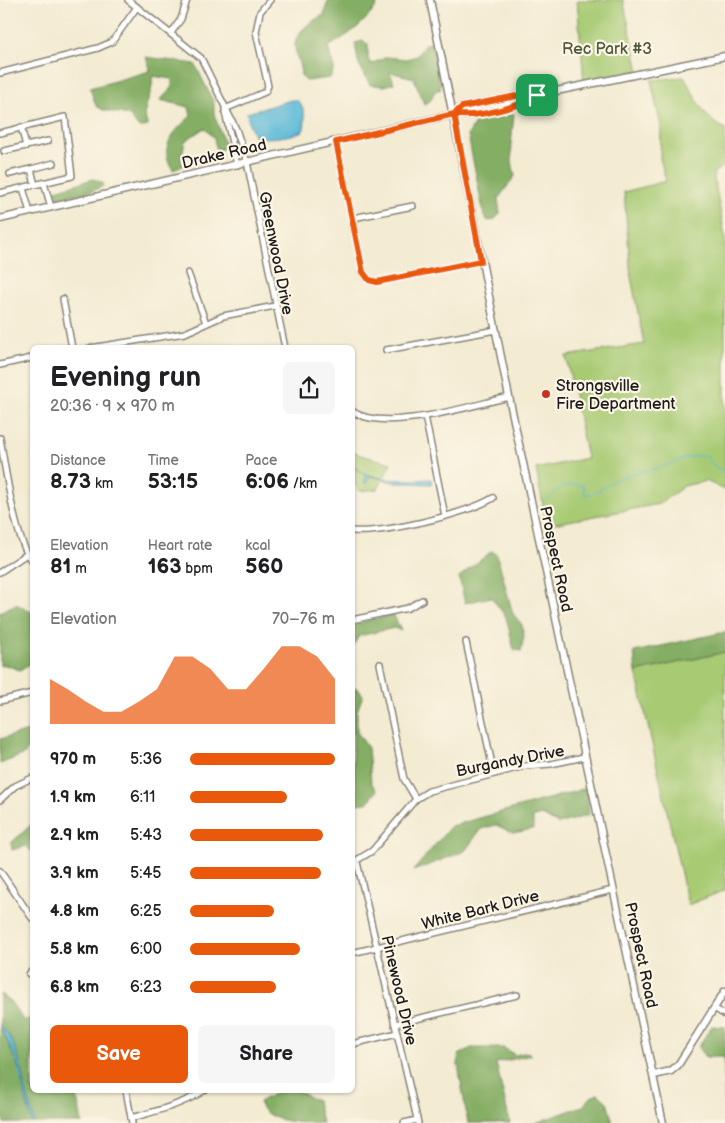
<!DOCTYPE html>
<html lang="en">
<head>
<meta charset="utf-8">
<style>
	body { margin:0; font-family:"Balsamiq Sans",sans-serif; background:#f6f6f6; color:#202124; height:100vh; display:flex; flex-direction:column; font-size:19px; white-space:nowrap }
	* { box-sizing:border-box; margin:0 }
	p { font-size:16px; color:#757577 }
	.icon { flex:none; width:28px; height:28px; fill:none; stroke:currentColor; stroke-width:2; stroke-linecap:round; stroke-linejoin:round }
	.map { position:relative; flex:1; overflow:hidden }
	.sheet { position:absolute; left:30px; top:345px; width:325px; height:748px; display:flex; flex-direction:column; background:#fff; border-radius:8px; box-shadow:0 1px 4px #0004 }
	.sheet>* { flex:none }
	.pin { position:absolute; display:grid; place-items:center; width:42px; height:42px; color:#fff; margin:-21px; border-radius:10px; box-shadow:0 2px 8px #0006 }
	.round { display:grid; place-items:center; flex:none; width:52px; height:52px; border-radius:8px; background:#f6f6f6 }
	.overview { display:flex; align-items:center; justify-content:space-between; height:85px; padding:0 20px }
	h1 { font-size:28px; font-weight:700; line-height:38px }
	.metrics { display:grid; grid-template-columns:repeat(3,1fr); gap:8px; height:85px; padding:5px 20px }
	.metrics div { display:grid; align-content:center }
	.metrics b { font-size:21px; font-weight:700 }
	.metrics small { font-size:14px; font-weight:400 }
	.metrics p { font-size:14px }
	.chart { height:140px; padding:10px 20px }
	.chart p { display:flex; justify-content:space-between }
	.chart svg { width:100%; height:90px; margin-top:5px; fill:#ea580c; opacity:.7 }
	.primary-button { display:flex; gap:10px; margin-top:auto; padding:10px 20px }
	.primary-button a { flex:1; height:58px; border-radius:8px; background:#ea580c; color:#fff; font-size:20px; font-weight:700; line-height:58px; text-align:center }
	.primary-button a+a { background:#f6f6f6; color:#202124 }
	ul { padding:0 20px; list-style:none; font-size:16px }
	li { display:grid; grid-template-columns:80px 60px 1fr; align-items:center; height:38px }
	li i { height:12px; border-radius:6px; background:#ea580c }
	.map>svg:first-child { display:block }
	.green { fill:#a7ca73; stroke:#627348 }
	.forest { fill:#85ae65; stroke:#506540 }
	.water { fill:#59b8d7; stroke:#3a6a7a }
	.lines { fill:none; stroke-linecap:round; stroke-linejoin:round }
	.stream { stroke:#59b8d7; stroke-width:1 }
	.minor-casing { stroke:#888477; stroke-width:8 }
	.tertiary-casing { stroke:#888477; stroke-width:9 }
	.minor { stroke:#fff; stroke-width:5 }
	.tertiary { stroke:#fff; stroke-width:6 }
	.route-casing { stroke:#fff; stroke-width:10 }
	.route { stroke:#ea580c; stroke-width:6 }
	.poi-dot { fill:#c8321e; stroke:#fcf5e5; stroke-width:2 }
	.labels { text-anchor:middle; stroke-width:4.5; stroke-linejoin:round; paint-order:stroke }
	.park-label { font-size:16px; fill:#4d593a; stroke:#fcf5e5 }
	.street-label { font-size:16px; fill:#1c1c1c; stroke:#fcf5e5 }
	.poi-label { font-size:16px; fill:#1c1c1c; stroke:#fcf5e5; text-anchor:start }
</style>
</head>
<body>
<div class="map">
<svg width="725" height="1123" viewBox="0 0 725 1123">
	<rect width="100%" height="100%" fill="#fcf5e5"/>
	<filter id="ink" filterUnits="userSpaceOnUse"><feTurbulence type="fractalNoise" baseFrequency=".02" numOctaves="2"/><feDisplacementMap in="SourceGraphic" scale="10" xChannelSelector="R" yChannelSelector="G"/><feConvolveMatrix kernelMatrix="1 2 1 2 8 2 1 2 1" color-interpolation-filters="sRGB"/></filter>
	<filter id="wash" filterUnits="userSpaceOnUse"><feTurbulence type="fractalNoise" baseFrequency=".0096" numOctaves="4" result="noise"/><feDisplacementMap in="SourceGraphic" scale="20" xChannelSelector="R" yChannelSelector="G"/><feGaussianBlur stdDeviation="1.12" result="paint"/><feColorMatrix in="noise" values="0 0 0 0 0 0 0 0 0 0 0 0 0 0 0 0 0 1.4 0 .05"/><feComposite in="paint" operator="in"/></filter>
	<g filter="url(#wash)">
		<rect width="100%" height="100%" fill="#f3ebd2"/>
		<g class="green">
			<polygon points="577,0 623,0 639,71 584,82"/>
			<path d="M684 77C694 93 705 123 725 128V165L713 173 725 236V490L706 481 684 486 659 504 547 525 536 469 587 458 566 356 644 344 631 277 624 192 666 181 660 158 661 127 651 80Z"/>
			<polygon points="352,450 360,455 391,463 378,489 360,491 353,482"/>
			<polygon points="725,652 725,890 688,905 636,672"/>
		</g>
		<g class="forest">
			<path d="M328 0H376L377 5C364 25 348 35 328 47L334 69 330 78 306 81 301 76C301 65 295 55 295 45 296 31 313 20 324 15Z"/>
			<polygon points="363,41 368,44 368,59 371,64 387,57 406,59 417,56 425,44 431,43 441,89 435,91 430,101 424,104 414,78 390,72 394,83 385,86 370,85 358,62 355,43"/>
			<path d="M146 57 195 64 214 103V114L225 146 217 153 214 138 204 128 185 141 181 160 183 166 173 170C157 146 175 131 191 116L189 107 160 100 172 88V79L152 76C155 94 139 108 148 126L139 128 129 115 103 110 96 106 90 88 150 71Z"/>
			<path d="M514 114C512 135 509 155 515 176L498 199 500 214 494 220 488 221 484 216 468 135 476 121Z"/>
			<polygon points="93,179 103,183 103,186 92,191 56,199 51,195 52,191"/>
			<polygon points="492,551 497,555 513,614 522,625 524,636 521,651 514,650 506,617 491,597 465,603 459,577"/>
			<polygon points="16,604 32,612 32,662 20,670 5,665 0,666 0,612"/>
			<polygon points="394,615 401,631 394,628 359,636 353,646 353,626 365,621"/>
			<polygon points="725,632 725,652 636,672 634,652"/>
			<polygon points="353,687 358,689 363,695 357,711 357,732 368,748 371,782 377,791 367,803 353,804"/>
			<polygon points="32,730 32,747 27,748 25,754 0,764 0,739"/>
			<polygon points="587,788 589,815 558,824 542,815 533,817 533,829 513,833 496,825 481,829 465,851 413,871 451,826"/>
			<polygon points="32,824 32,852 26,846 12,850 11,843"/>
			<polygon points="0,994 10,1001 24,1021 32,1017 32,1090 76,1090 82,1123 4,1123 0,1107"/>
			<polygon points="712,1026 725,1027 725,1104 724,1057 705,1057 698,1047"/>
			<polygon points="471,1048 504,1048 515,1055 528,1052 531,1055 496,1063 510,1123 468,1123 458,1065 459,1055"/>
			<path d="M281 1090H295L317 1101 322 1123C300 1123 265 1123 259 1102Z"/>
			<polygon points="598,1094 607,1102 613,1123 535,1123 583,1106 591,1097"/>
		</g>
		<g class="water">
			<path d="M291 100H296C305 105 307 121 303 131 290 137 270 139 255 137L249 124 247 113Z"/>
			<path d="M352 466C377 483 403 480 431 479L432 484 396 483 369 476 367 483H364L366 476Z"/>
			<path d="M0 1025C22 1044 25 1096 35 1123H32L17 1063Z"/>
		</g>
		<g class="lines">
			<path class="stream" d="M546 500C560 489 564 482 584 486L585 495C603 492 607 482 623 477 636 472 649 471 662 467 678 462 689 454 707 456L712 464 725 473"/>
		</g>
	</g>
	<g filter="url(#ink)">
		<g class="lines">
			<g class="minor-casing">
				<g id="minor">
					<polyline points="128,0 201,58 236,129 247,162 285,348"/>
					<polyline points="171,33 181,19 187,0"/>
					<polyline points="0,73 98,48 112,42 137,7"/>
					<polyline points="225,109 265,92 268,86 256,32 260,12 270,0"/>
					<polyline points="225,112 237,165"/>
					<polyline points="21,127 26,146"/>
					<polyline points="0,133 65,117 72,176 0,193"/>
					<polyline points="336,142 363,272 369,280 377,282 481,261"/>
					<polyline points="4,151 48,141"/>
					<polyline points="31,169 54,163"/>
					<polyline points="10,174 31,169 35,185"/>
					<polyline points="44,183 51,207"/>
					<polyline points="23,188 30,212"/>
					<polyline points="353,218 413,206"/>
					<polyline points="188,273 206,323"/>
					<polyline points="63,299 72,348"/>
					<polyline points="90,348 185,333 223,316 275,306"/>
					<polyline points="386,350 496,330"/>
					<polyline points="0,365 32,358"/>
					<path d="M352 411C384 434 472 405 509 397"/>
					<polyline points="425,416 445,516"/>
					<path d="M0 438C5 466 15 542 32 560"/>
					<path d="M352 531C382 534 467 514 493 498"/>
					<polyline points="0,572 27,554"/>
					<polyline points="352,620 408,608 422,600"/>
					<polyline points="466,642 494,774"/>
					<polyline points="380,664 404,779 416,799"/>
					<polyline points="0,701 32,693"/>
					<polyline points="0,800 15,786 32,778"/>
					<polyline points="357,862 418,1123"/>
					<polyline points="352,863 372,851 416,799 429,791 525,766 551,764 584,757"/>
					<polyline points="0,871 32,918"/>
					<polyline points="352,953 613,890"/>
					<polyline points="29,974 32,971"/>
					<polyline points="714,1008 725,1015"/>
					<polyline points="395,1024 517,995"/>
					<polyline points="352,1044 397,1033"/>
					<polyline points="126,1090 132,1123"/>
					<path d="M131 1118C157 1111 182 1105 205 1090"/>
					<polyline points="404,1123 417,1120"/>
				</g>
			</g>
			<g class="tertiary-casing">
				<g id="tertiary">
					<polyline points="430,0 509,397 663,1123"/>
					<path d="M454 114C473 119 521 107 537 95"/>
					<polyline points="0,219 454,114 462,107 526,94 537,95 725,56"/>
					<polyline points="654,1075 671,1071 678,1065 725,991"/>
				</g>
			</g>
			<use href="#minor" class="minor"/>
			<use href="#tertiary" class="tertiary"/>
		</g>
	</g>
	<g class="lines" filter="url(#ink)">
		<g class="route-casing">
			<path id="route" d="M537 95 526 94 462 107 454 114 481 261 377 282 369 280 363 272 336 142 454 114C473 119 521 107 537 95"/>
		</g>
		<use href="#route" class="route"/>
	</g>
	<circle class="poi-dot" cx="546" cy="394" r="5"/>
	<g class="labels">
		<g class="park-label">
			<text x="607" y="54">Rec Park #3</text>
		</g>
		<g class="street-label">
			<text transform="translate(224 153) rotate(-13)" y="6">Drake Road</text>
			<text transform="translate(277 253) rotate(79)" y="6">Greenwood Drive</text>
			<text transform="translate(557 559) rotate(78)" y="6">Prospect Road</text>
			<text transform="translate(510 760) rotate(-11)" y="6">Burgandy Drive</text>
			<text transform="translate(480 909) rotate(-14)" y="6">White Bark Drive</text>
			<text transform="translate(642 955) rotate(78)" y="6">Prospect Road</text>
			<text transform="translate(400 990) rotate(77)" y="6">Pinewood Drive</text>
		</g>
		<g class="poi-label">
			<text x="556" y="391">Strongsville<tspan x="556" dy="18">Fire Department</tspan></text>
		</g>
	</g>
</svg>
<div class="pin" style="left:537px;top:95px;background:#1e9e55"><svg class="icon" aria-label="arrive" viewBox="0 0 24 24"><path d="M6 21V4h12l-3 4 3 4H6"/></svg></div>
<section class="sheet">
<div class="overview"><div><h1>Evening run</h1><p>20:36 · 9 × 970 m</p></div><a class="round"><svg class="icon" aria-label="share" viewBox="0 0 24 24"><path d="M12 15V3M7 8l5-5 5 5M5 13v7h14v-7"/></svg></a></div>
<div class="metrics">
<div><p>Distance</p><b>8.73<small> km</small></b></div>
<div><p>Time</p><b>53:15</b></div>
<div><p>Pace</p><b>6:06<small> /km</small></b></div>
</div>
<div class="metrics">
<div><p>Elevation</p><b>81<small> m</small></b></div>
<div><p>Heart rate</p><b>163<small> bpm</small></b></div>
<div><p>kcal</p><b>560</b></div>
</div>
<div class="chart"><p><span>Elevation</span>70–76 m</p>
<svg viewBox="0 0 160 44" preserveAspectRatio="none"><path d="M0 44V22L10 27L20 33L30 38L40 38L50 33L60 27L70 11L80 11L90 17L100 27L110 27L120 17L130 6L140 6L150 11L160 22V44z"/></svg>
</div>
<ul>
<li><b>970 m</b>5:36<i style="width:100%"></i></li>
<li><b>1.9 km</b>6:11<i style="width:67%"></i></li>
<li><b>2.9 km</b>5:43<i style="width:92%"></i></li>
<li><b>3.9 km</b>5:45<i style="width:90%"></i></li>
<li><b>4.8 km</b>6:25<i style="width:58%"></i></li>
<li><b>5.8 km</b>6:00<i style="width:76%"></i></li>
<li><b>6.8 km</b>6:23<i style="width:59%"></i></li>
</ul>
<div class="primary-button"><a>Save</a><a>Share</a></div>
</section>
</div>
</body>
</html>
